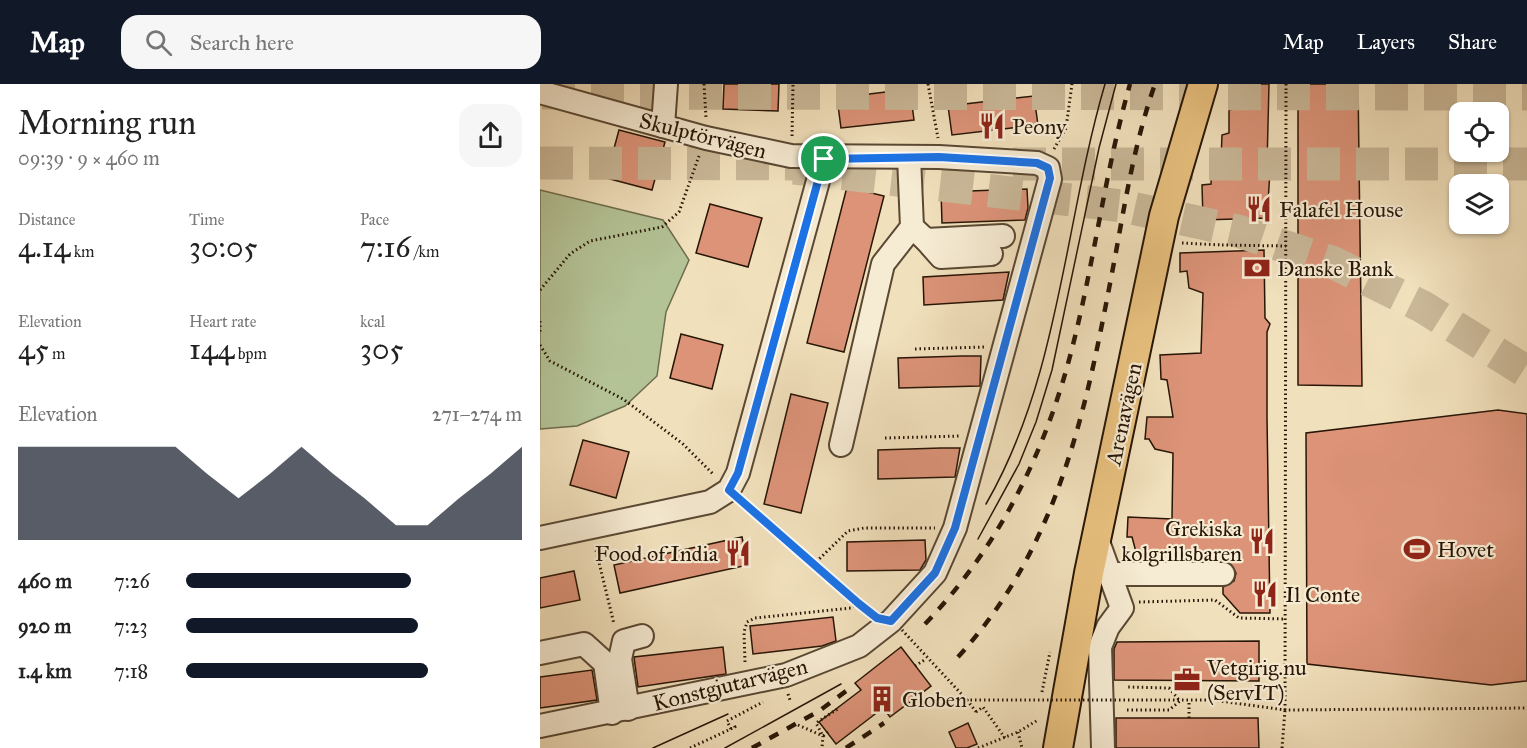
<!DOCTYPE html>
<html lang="en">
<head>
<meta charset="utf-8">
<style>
	body { margin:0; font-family:"IM FELL Great Primer",serif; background:#f6f6f6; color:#222; height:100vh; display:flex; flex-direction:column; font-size:22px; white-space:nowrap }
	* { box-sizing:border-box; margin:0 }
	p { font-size:20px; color:#767676 }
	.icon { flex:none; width:33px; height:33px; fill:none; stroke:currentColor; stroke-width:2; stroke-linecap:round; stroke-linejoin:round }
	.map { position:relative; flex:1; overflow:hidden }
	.panel { display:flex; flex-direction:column; background:#fff; width:540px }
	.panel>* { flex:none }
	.controls { position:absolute; left:909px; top:18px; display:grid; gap:12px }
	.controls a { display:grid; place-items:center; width:60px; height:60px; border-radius:12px; background:#fff; box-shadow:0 2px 4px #0004; font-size:30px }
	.pin { position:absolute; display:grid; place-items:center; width:51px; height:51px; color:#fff; margin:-26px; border:3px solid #fff; border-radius:50%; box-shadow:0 2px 6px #0007 }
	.round { display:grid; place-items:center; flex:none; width:63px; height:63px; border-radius:18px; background:#f6f6f6 }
	.head { display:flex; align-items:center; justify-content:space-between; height:102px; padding:0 18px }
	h1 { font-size:33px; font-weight:600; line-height:45px }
	.metrics { display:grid; grid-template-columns:repeat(3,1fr); gap:9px; height:102px; padding:6px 18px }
	.metrics div { display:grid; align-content:center }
	.metrics b { font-size:30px; font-weight:600 }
	.metrics small { font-size:16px; font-weight:400 }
	.metrics p { font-size:16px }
	.chart { height:168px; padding:12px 18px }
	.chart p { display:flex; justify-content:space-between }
	.chart svg { width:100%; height:108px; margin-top:6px; fill:#111827; opacity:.7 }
	ul { padding:0 18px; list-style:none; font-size:20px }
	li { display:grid; grid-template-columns:96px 72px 1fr; align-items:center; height:45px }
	li i { height:15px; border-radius:8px; background:#111827 }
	header { display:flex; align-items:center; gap:36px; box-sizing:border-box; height:84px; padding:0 30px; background:#111827; color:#fff }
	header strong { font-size:28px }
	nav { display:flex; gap:33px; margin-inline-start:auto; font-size:21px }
	.search { width:420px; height:54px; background:#f6f6f6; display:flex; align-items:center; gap:15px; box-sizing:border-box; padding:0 21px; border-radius:18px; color:#767676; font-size:22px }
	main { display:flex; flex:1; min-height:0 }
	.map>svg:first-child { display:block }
	.green { fill:#b4c396; stroke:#6e6c4e; stroke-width:1.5 }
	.building { fill:#dc9378; stroke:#271505; stroke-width:1.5 }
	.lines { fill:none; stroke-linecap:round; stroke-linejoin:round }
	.highway-tunnel { stroke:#c9b797; stroke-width:33; stroke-dasharray:33 16; stroke-linecap:butt }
	.minor-casing { stroke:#5a4833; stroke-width:26 }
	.major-casing { stroke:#271505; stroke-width:32 }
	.path { stroke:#271505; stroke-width:3; stroke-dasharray:1.5 3; stroke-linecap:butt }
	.minor { stroke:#f6ebd3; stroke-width:22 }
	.major { stroke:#e8c07e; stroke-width:28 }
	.tram { stroke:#271505; stroke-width:1.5 }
	.rail { stroke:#271505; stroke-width:4.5; stroke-dasharray:10 10; stroke-linecap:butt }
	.path-bridge { stroke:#271505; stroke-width:3; stroke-dasharray:1.5 3; stroke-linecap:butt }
	.route-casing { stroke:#fff; stroke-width:12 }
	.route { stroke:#1a73e8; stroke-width:8 }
	.labels { text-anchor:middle; stroke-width:4.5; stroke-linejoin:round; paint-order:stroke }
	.poi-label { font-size:22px; fill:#271505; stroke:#f6ebd3; text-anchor:start }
	.street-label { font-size:22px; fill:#271505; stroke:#f6ebd3 }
</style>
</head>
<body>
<header>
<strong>Map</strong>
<div class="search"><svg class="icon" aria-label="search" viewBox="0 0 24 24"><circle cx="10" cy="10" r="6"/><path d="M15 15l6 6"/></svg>Search here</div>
<nav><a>Map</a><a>Layers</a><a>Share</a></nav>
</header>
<main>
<section class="panel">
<div class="head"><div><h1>Morning run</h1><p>09:39 · 9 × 460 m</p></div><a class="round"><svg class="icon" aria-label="share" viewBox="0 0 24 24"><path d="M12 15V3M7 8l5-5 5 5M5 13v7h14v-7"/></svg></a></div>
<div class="metrics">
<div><p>Distance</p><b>4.14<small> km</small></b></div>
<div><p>Time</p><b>30:05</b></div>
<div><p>Pace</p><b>7:16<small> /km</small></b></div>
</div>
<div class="metrics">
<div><p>Elevation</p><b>45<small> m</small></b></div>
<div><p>Heart rate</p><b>144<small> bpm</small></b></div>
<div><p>kcal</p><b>305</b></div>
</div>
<div class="chart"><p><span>Elevation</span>271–274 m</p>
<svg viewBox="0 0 160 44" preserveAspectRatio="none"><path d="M0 44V6L10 6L20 6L30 6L40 6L50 6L60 17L70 27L80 17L90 6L100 17L110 27L120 38L130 38L140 27L150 17L160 6V44z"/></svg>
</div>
<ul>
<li><b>460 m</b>7:26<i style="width:67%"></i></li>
<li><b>920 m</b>7:23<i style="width:69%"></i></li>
<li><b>1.4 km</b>7:18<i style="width:72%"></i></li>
</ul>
</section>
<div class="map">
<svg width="987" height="664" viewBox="0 0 987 664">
	<rect width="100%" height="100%" fill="#f1e0bc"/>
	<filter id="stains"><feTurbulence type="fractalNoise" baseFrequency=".00333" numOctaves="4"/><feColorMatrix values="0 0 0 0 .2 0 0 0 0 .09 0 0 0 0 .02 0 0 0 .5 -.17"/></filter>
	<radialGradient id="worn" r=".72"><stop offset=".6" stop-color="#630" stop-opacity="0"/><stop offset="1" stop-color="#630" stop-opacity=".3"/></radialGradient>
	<polygon class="green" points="0,106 123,136 149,176 126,228 117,292 85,322 37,342 0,345"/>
	<g class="building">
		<polygon points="184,0 239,0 238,27 183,25"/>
		<polygon points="699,0 729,0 727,81 730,87 727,134 663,136 662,101 671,100 672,78 681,76 682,51 689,49 689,26 698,24"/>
		<polygon points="758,0 818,0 822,302 758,301"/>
		<polygon points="370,5 374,36 301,44 297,14"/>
		<polygon points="494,12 498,41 412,51 408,22"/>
		<polygon points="79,46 125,58 112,106 66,94"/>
		<polygon points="307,103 344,112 304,268 267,259"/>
		<polygon points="487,105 488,124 485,136 402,139 401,108"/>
		<polygon points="170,120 222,134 208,183 156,169"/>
		<polygon points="724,166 725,234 730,240 727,248 727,333 730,529 700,529 683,510 683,503 694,497 696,489 690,479 683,477 683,468 596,468 592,453 587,453 588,433 632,435 633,369 615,365 609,355 605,355 607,333 633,333 627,296 621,295 620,271 661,269 663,209 649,204 647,187 640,188 640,169"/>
		<polygon points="469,188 463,216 384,221 383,193"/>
		<polygon points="141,250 183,261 172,305 130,294"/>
		<polygon points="422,272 441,272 440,302 359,304 358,274"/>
		<polygon points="251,310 288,319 261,429 224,420"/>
		<polygon points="958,326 987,330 987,597 951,601 767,580 766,349"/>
		<polygon points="43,356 89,368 76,414 30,401"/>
		<polygon points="401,364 420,364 415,393 338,395 338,366"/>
		<polygon points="202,453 208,481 80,509 74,481"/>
		<polygon points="385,456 386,476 380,486 307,487 307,458"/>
		<polygon points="34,487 40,516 0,524 0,494"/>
		<polygon points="293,533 296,557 282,562 213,570 210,542"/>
		<polygon points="719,557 719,597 574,596 574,565 577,558"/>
		<polygon points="183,563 186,590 98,603 94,573"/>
		<polygon points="361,563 391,602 350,633 343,624 296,660 279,638 321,606 315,599"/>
		<polygon points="52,586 57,616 0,624 0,593"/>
		<polygon points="576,634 718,634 719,664 576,664"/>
		<polygon points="428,639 437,660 427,664 416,664 409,648"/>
	</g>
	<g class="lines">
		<g class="highway-tunnel">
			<polyline points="2,9 987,10"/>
			<polyline points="0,79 277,80"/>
			<polyline points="473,80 987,80"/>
			<polyline points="254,84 583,122 698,147 794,179 883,223 987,288"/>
		</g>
		<g class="minor-casing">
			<g id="minor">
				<polyline points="0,8 166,54 251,72 399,73 497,79 508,84 510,95 415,444 395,489 351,537 319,562 246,591 0,642"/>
				<polyline points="123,42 126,0"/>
				<polyline points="372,143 386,156 463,152"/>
				<polyline points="386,156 401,173 451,170"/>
				<polyline points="301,361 343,180 372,143 369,73"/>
				<polyline points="0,454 170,418 189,406 198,389 284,75"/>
				<polyline points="557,455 582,524 568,543 560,563 563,664"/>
				<polyline points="570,490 683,490"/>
				<polyline points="0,569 44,560 65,579 72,629"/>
				<polyline points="88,625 80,575 84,557 102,552"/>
			</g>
		</g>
		<g class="major-casing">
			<polyline id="major" points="518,664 549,489 624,132 663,0"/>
		</g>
		<g class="path">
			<polyline points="164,0 166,34"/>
			<polyline points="388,0 398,54"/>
			<polyline points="746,0 746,8"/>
			<polyline points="252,52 253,0"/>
			<polyline points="514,65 526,44 532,0"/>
			<polyline points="642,159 682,161"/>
			<polyline points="0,206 30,170 50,157 122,143 139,128 159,72"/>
			<polyline points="0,237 0,249"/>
			<polyline points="0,261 10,277 83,315 110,335 143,360 174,391"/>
			<polyline points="375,265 445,263"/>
			<polyline points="345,354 421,352"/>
			<polyline points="203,419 329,528"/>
			<polyline points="55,462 74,540"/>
			<polyline points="273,481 308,447 324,444 395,444"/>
			<polyline points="599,518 675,516 699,534 746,535"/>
			<polyline points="205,578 204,548 207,538 215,534 311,524 318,519"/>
			<polyline points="375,582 386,575"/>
			<polyline points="502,608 510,568"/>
			<polyline points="248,610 250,616"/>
			<polyline points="427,616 437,629"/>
			<polyline points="673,616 745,626 987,624"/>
			<polyline points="587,626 629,626 640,617 629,604 588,603"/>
			<polyline points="436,628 443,623 465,654"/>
			<polyline points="649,634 649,617"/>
			<polyline points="258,641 283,652 282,664"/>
			<polyline points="191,645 187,637 223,618"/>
			<polyline points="288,648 283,652 276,639 299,624"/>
			<polyline points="478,648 482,664"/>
			<polyline points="150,664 195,643 193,640"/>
			<polyline points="438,664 478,648 498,636"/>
			<polyline points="742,664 745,626"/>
		</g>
		<use href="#minor" class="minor"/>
		<use href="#major" class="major"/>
		<g class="tram">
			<path d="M446 420C520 292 524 140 565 0"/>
			<polyline points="438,455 479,380 496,338 512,286 559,64 576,0"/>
			<polyline points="113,664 188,630"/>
			<polyline points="185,664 301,600"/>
		</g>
		<g class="rail">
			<path d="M385 540C451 471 495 389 523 297 552 200 562 98 590 0"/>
			<path d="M418 573C523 458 548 315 576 168 586 112 596 54 615 0"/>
			<polyline points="212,664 279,627 313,602"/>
			<polyline points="306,664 344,639"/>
		</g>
		<g class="path-bridge">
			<polyline points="682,161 746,162"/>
			<polyline points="362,546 427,616 673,616"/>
			<polyline points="745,626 746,8"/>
		</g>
	</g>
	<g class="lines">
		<g class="route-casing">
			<polygon id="route" points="399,73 497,79 508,84 510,94 415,444 395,489 351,537 337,534 318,519 189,406 198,389 284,75"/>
		</g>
		<use href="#route" class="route"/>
	</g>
	<defs>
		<g id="restaurant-bare" transform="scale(2.07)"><path d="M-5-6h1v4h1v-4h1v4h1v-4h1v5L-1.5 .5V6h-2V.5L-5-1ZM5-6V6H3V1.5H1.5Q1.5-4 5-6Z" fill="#8f2418" stroke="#f6ebd3" stroke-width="2.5" paint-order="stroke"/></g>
		<g id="bank-bare" transform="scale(2.07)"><path d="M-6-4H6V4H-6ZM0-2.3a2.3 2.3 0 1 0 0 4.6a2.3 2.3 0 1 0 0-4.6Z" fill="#8f2418" stroke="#f6ebd3" stroke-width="2.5" paint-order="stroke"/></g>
		<g id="stadium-bare" transform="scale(2.07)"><path d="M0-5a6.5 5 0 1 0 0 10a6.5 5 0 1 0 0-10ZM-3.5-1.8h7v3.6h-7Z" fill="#8f2418" stroke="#f6ebd3" stroke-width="2.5" paint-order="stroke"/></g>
		<g id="office-bare" transform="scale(2.07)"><path d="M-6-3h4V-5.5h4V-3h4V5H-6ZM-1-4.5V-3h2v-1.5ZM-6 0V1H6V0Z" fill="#8f2418" stroke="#f6ebd3" stroke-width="2.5" paint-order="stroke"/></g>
		<g id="building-bare" transform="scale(2.07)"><path d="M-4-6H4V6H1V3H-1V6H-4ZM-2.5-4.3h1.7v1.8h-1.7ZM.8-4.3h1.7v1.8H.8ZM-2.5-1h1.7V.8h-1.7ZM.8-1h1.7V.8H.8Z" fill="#8f2418" stroke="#f6ebd3" stroke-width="2.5" paint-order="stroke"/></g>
	</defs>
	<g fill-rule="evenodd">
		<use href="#restaurant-bare" x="452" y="42"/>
		<use href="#restaurant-bare" x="719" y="125"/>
		<use href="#bank-bare" x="717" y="184"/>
		<use href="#restaurant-bare" x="722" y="457"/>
		<use href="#stadium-bare" x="877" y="465"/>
		<use href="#restaurant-bare" x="198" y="469"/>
		<use href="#restaurant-bare" x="725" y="510"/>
		<use href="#office-bare" x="647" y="596"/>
		<use href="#building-bare" x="342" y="615"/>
	</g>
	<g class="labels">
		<g class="poi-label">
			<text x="472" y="50">Peony</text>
			<text x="739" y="133">Falafel House</text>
			<text x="737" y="192">Danske Bank</text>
			<text x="702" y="452" text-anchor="end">Grekiska<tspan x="702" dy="25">kolgrillsbaren</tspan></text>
			<text x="897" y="473">Hovet</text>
			<text x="178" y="477" text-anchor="end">Food of India</text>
			<text x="745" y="518">Il Conte</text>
			<text x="667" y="591">Vetgirig.nu<tspan x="667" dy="25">(ServIT)</tspan></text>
			<text x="362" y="623">Globen</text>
		</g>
		<g class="street-label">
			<text transform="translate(163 51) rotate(14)" y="8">Skulptörvägen</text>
			<text transform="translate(583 330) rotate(-78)" y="8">Arenavägen</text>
			<text transform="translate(190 600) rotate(-14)" y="8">Konstgjutarvägen</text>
		</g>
	</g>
	<rect width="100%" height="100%" filter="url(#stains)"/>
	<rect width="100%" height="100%" fill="url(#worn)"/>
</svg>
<div class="controls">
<a><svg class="icon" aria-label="locate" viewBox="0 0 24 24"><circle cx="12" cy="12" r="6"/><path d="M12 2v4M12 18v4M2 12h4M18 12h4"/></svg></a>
<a><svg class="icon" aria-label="layers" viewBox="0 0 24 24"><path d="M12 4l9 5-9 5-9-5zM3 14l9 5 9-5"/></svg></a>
</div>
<div class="pin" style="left:284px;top:75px;background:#1e9e55"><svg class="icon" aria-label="arrive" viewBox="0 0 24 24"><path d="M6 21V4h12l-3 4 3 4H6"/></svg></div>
</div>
</main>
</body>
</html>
